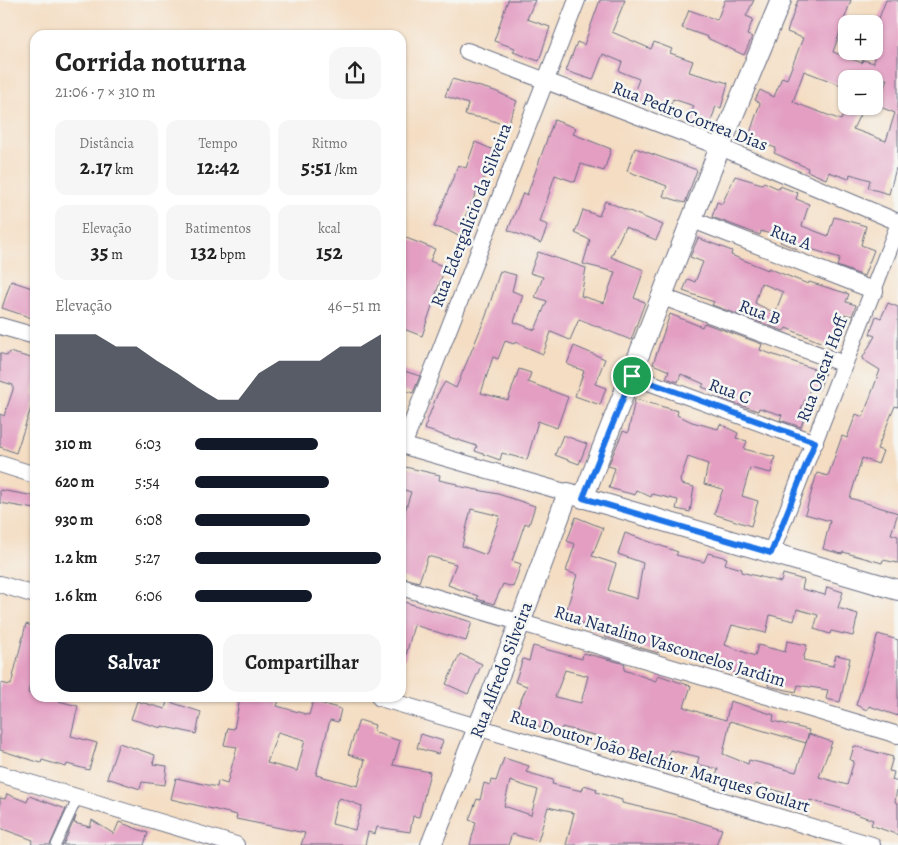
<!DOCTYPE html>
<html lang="pt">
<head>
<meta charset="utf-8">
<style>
	body { margin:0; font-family:Alegreya,serif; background:#f6f6f6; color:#222; height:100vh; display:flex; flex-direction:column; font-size:19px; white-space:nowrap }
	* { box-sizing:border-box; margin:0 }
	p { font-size:16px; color:#767676 }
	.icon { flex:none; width:28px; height:28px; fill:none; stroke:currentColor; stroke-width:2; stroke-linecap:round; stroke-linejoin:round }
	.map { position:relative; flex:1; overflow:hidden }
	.sheet { position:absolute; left:30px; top:30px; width:376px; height:672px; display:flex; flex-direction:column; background:#fff; border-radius:15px; box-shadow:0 1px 4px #0004 }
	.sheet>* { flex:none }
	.fabs { position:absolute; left:838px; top:15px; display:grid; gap:10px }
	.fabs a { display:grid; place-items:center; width:45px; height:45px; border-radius:10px; background:#fff; box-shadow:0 1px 4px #0004; font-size:25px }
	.pin { position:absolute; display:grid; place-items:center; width:42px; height:42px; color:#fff; margin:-21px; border:2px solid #fff; border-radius:50%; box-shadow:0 1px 5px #0007 }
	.round { display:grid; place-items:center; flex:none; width:52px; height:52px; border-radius:15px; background:#f6f6f6 }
	.summary { display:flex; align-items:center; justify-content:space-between; height:85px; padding:0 25px }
	h1 { font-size:28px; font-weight:700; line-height:38px }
	.figures { display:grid; grid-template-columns:repeat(3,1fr); gap:8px; height:85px; padding:5px 25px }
	.figures div { display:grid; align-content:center; border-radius:12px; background:#f6f6f6; text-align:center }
	.figures b { font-size:21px; font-weight:700 }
	.figures small { font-size:14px; font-weight:400 }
	.figures p { font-size:14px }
	.chart { height:140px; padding:10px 25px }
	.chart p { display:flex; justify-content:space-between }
	.chart svg { width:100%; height:90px; margin-top:5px; fill:#111827; opacity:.7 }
	.primary-button { display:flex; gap:10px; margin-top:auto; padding:10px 25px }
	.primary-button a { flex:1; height:58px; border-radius:15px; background:#111827; color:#fff; font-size:20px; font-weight:700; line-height:58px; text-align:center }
	.primary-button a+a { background:#f6f6f6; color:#222 }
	ul { padding:0 25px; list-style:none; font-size:16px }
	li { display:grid; grid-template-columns:80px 60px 1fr; align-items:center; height:38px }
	li i { height:12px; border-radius:6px; background:#111827 }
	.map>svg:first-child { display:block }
	.building { fill:#e39ec2; fill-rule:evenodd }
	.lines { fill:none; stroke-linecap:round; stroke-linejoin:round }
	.service-casing { stroke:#676c81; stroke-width:11 }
	.minor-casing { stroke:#676c81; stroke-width:18 }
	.tertiary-casing { stroke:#676c81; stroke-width:22 }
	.service { stroke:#fff; stroke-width:9 }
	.minor { stroke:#fff; stroke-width:16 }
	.tertiary { stroke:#fff; stroke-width:20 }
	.route-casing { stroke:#fff; stroke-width:10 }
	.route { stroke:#1a73e8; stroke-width:6 }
	.labels { text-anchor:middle; stroke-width:5; stroke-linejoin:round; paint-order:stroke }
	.street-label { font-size:18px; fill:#1b2f5e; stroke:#f6f6f2 }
</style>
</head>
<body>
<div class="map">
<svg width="898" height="845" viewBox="0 0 898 845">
	<rect width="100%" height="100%" fill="#f6f6f2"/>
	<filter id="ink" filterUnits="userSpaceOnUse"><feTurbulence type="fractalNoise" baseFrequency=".02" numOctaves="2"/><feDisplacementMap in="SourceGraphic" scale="10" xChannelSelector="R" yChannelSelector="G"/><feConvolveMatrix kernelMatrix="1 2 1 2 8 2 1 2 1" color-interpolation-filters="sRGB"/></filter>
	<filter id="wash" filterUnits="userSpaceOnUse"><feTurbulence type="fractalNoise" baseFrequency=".0096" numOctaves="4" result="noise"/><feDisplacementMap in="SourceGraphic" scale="20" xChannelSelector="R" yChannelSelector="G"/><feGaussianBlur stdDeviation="1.12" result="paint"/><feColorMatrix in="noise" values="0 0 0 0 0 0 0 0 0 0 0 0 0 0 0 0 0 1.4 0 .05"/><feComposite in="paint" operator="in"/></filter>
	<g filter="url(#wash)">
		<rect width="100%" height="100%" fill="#f4ddc2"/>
		<g id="blocks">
			<g class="building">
				<polygon points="508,0 535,0 527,19 550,27 539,61 513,52 515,48 494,41"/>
				<polygon points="600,0 625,0 612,32 651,49 654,42 672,49 670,53 693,61 689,72 728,83 721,108 716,106 709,128 688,122 694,106 673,99 667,114 632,98 639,79 619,71 622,62 603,54 593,80 566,71 577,42 584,45"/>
				<polygon points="725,0 754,0 746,16 753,19 747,35 752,37 744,55 707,38 708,37 682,28 689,10 717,20"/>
				<path d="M798 0H851L833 52 862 63 863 60 874 63V31L886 0H898V169L896 168 889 194 868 188 870 180 850 174 849 179 829 172 826 179 807 171 808 168 774 153 776 148 748 139 760 103 755 100 760 90 774 97 782 77 787 79 803 38 787 32ZM804 71 846 87V79H887L878 106 895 113 886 141 853 129 864 106H847L841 120 793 102Z"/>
				<polygon points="452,79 495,91 517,101 507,126 488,119 465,115 468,104 445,96"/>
				<polygon points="554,120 576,128 573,134 611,149 604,171 581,164 575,182 555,175 540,222 548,225 541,243 508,230 523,193 527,195"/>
				<polygon points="475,142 494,150 479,192 477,191 464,219 470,222 462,238 447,230 434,227 458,165 466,168"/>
				<polygon points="635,148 697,170 685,203 663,196 667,186 627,171"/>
				<polygon points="735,176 762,184 764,182 779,189 780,186 798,193 796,199 809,204 802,226 828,236 834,217 866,226 861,245 874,250 864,276 837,266 840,258 798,245 797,249 780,242 782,238 761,231 760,235 712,217 717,202 722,204"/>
				<polygon points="605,201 663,225 656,240 625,227 611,257 644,270 634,298 645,302 631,340 579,319 570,340 551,332 543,354 515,342 514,344 505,341 498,359 493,357 481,393 508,400 519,369 531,373 528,382 568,397 557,428 538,421 527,460 502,453 500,460 475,451 477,446 424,429 437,395 445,382 456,388 486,316 500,271 516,275 512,291 523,295 514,322 535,330 547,301 535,297 543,277 530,273 538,252 586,268 581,296 604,303 615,272 583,264 590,240 575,233 583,210 599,216"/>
				<polygon points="401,236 435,249 430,261 445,267 422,336 401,328"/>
				<path d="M698 238 732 251 731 255 768 270V268L808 284 809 282 849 294 846 302 856 305 852 316 844 314 842 330 836 329 830 346 786 328 784 331 712 305 714 302 683 291 688 279 695 282 703 262 690 257ZM761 283 783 292 775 313 755 303Z"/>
				<polygon points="11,281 35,289 35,319 2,308"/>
				<polygon points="888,303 898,307 898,407 895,406 877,449 883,451 878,464 862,458 850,498 898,513 891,534 898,536 898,563 883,560 882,563 843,552 842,554 823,549 830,521 805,514 817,473 828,476 842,436 847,438 856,414 863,417 880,370 862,359 875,336 870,334 876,316 881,318"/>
				<polygon points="670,314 702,327 704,323 762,344 760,350 825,373 819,390 811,387 801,409 806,411 801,427 780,420 782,415 759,408 758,411 720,398 721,394 702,387 704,384 681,374 678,382 666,378 669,371 653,364"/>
				<polygon points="574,346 605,359 595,384 606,388 600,405 575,396 584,371 567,364"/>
				<polygon points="9,352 35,359 35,382 31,395 35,396 16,453 0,447 0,414 4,416 13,390 13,385 0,381 0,353 7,356"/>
				<polygon points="401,370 420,376 413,393 401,389"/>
				<polygon points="635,399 678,411 677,415 692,422 718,429 720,424 738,433 736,438 747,441 744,449 775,457 771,473 750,468 742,496 758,501 751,526 714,514 723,489 704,484 708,464 688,457 680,480 681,484 694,487 690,512 676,509 678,500 652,494 651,497 636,490 635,495 609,488 615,468 608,466 623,431 628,433"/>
				<polygon points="563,435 587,444 579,464 555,455"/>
				<path d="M401 466 440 475 439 480 457 484V486L498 494 535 506 529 525 525 523 512 561 521 564 513 587 503 584 494 604 477 599 478 596 448 585 456 564 428 556 419 582 401 577V524L411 492 401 489ZM471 509 500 516 486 555 462 546Z"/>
				<polygon points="0,490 35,496 35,509 0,503"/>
				<polygon points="576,517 603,528 592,556 616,564 608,590 637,599 643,563 618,554 625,533 678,552 676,555 704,562 708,553 727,558 725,564 742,569 741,572 781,582 783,574 804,580 802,589 825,595 827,587 843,592 838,608 858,614 853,636 831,631 830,634 814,629 818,615 797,609 794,621 770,615 766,633 732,625 725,645 755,656 758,645 785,652 787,641 807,645 803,660 833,666 836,655 850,658 840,702 826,699 828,690 798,685 796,692 768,686 769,679 740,672 739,674 660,646 658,653 605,637 606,634 592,630 593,627 564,618 577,575 566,571 575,544 567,541"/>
				<polygon points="404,602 472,622 466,641 414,625 405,659 401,658 401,611"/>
				<polygon points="26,624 35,627 35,672 33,672 28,693 35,695 35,698 59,698 58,701 78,706 71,736 97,743 89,770 67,764 66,767 42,760 41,763 0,750 0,683 11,685"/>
				<polygon points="878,634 898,640 898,716 869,706 867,710 856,705"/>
				<path d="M533 646 582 659 583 653 607 659 625 664 624 670 656 681 658 675 691 686 684 707 704 714 726 720 730 701 774 715 773 721 809 730 806 743 809 734 832 742 819 777 847 785 854 761 850 760 854 746 893 757 889 771 894 772 892 780 898 782 895 802 898 803V835L871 825 873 820 839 808 810 800 809 806 786 798 788 794 755 784 753 789 716 777 718 769 697 764 699 757 670 750 666 765 639 758 640 754 604 744 606 738 562 727 560 736 549 734 550 731 514 716 527 686 515 682 523 659 529 661ZM565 670 588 676 581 703 555 697ZM730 721 806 743 796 772 749 760 748 764 723 754Z"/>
				<polygon points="460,654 482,664 468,694 446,684"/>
				<path d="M240 698H280L277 706 309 715 313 701 341 709 338 722 330 720 316 775 358 786 365 760 348 754 359 720 375 725 373 732 400 741 393 765 430 772 419 817 413 816 410 832 377 827 375 834 368 832 365 845H301L305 833 236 819 237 815 171 799 176 778 217 787 218 781 227 784 237 747 224 745 228 728 234 729ZM278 732 305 740 297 771 267 763ZM340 798 362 806 355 830 332 824 337 800H339Z"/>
				<polygon points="137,701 165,709 167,701 201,712 196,734 162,726 161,728 131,719"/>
				<polygon points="421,734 443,741 438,754 417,748"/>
				<polygon points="119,743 155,755 153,764 167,766 165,785 142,782 140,789 107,778"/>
				<path d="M504 758 529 766 526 772 553 780 552 784 582 791 584 785 597 789 596 792 622 800V803L677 815 722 829 716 845H566L574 813 548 807 538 841 512 834 508 845H470L476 822 469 820 477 799 480 800 484 783 490 785 491 780 496 781ZM510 781 538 790 531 815 504 806Z"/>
				<polygon points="7,794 27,802 29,796 66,809 50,845 31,845 33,840 0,828 0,798 5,799"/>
				<polygon points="76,816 74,823 90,827 92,820 114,834 119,822 148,833 144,845 63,845"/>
			</g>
		</g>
	</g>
	<g filter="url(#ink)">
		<use href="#blocks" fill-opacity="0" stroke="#676c81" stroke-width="1"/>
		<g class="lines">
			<g class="service-casing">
				<polyline id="service" points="56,845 78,797"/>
			</g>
			<g class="minor-casing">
				<g id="minor">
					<polyline points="467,51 720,147 898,222"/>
					<polyline points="693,220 875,291"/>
					<polyline points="663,297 844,364"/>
					<polyline points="0,326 35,336"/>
					<polyline points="632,376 815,443"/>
					<polyline points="401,445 568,493"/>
					<polyline points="403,446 577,0"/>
					<polyline points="0,464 35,475"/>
					<polyline points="771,553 898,226"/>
					<polyline points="0,584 35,595"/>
					<polyline points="401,587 898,735"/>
					<polyline points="380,698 872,845"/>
					<polyline points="0,774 236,845"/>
				</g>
			</g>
			<g class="tertiary-casing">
				<g id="tertiary">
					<polyline points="583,498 720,147 781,0"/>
					<polyline points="431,845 520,623 568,493 898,590"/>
				</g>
			</g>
			<use href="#service" class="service"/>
			<use href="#minor" class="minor"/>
			<use href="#tertiary" class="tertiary"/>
		</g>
	</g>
	<g class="lines" filter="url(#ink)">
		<g class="route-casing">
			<polygon id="route" points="632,376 815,442 771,553 583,498"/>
		</g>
		<use href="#route" class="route"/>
	</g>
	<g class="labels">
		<g class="street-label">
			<text transform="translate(690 116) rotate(21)" y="6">Rua Pedro Correa Dias</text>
			<text transform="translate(471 215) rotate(-69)" y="6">Rua Edergalicio da Silveira</text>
			<text transform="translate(791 237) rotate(21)" y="6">Rua A</text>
			<text transform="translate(760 312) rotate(20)" y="6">Rua B</text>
			<text transform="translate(822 369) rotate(-69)" y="6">Rua Oscar Hoff</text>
			<text transform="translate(730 391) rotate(20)" y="6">Rua C</text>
			<text transform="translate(670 646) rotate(17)" y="6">Rua Natalino Vasconcelos Jardim</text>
			<text transform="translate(501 670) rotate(-69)" y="6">Rua Alfredo Silveira</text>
			<text transform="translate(660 761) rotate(17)" y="6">Rua Doutor João Belchior Marques Goulart</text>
		</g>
	</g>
</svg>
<div class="fabs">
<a>+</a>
<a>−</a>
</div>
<div class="pin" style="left:632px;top:376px;background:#1e9e55"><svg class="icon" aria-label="arrive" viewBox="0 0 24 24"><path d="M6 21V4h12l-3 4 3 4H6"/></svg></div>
<section class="sheet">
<div class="summary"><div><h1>Corrida noturna</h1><p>21:06 · 7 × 310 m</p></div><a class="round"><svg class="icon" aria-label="share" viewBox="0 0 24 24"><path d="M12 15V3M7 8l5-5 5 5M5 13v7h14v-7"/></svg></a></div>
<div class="figures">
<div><p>Distância</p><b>2.17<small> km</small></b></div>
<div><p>Tempo</p><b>12:42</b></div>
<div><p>Ritmo</p><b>5:51<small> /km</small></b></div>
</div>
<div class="figures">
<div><p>Elevação</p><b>35<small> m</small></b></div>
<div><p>Batimentos</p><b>132<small> bpm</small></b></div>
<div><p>kcal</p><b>152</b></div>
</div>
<div class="chart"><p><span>Elevação</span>46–51 m</p>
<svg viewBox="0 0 160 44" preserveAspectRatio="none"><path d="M0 44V6L10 6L20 6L30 12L40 12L50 19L60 25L70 32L80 38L90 38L100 25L110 19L120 19L130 19L140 12L150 12L160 6V44z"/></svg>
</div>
<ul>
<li><b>310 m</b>6:03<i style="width:66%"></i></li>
<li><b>620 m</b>5:54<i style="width:72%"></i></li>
<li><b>930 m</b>6:08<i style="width:62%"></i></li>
<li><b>1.2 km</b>5:27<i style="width:100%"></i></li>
<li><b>1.6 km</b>6:06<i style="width:63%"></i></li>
</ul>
<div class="primary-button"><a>Salvar</a><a>Compartilhar</a></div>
</section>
</div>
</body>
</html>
